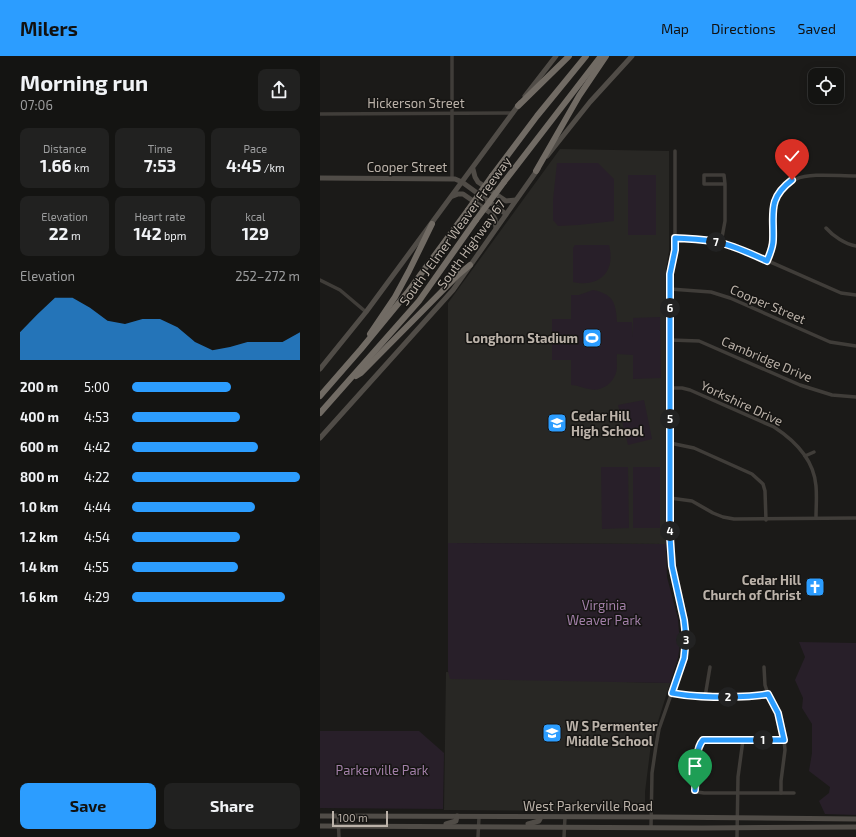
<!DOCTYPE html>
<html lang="en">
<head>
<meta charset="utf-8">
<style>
	body { margin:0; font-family:"Exo 2",sans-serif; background:#212120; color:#f1f3f6; height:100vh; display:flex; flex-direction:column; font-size:15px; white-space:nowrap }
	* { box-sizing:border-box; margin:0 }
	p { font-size:13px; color:#9d9e9f }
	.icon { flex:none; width:22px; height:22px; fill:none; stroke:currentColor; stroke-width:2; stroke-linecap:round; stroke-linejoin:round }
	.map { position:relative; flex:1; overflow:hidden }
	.drawer { display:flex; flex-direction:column; background:#141412; width:320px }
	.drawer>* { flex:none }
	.buttons { position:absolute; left:488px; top:12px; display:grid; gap:8px }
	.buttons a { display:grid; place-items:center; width:36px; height:36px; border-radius:8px; background:#141412; box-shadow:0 2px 10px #0003,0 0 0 1px #333332; font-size:20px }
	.scale { position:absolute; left:12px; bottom:10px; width:56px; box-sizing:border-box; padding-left:4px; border:2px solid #bbb2a9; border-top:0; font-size:11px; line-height:14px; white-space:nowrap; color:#bbb2a9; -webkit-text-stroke:3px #161513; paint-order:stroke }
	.pin { position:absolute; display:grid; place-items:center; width:34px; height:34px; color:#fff; margin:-41px -17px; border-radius:50% 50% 50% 0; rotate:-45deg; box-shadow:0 0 4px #0007 }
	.pin .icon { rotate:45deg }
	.km { position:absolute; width:20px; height:20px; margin:-10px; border-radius:50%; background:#222; color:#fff; font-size:11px; line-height:20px; text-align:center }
	.round { display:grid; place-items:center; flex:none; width:42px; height:42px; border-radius:8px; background:#212120 }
	.summary { display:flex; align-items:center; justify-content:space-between; height:68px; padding:0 20px }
	h1 { font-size:22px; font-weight:700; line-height:30px }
	.metrics { display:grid; grid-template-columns:repeat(3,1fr); gap:6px; height:68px; padding:4px 20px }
	.metrics div { display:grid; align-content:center; border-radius:8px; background:#212120; text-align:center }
	.metrics b { font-size:17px; font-weight:700 }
	.metrics small { font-size:11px; font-weight:400 }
	.metrics p { font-size:11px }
	.chart { height:112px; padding:8px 20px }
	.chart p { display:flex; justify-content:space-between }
	.chart svg { width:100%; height:72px; margin-top:4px; fill:#2c9dff; opacity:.7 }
	.button { display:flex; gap:8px; margin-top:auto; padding:8px 20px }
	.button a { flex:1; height:46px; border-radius:8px; background:#2c9dff; color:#111; font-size:16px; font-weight:700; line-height:46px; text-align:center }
	.button a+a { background:#212120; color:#f1f3f6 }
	ul { padding:0 20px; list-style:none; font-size:13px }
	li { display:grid; grid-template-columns:64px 48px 1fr; align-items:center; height:30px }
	li i { height:10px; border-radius:5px; background:#2c9dff }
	header { display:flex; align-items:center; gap:24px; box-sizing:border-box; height:56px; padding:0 20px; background:#2c9dff; color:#111 }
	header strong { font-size:19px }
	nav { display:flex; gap:22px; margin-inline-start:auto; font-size:14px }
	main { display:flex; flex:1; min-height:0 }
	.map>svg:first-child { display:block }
	.built { fill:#282724 }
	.green { fill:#281f29 }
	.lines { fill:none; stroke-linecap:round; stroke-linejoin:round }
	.street { stroke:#403d39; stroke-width:3.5 }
	.secondary { stroke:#504c47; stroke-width:5 }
	.highway { stroke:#716b64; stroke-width:6 }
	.highway-bridge { stroke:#716b64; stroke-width:6 }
	.route-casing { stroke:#fff; stroke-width:8 }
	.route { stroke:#2c9dff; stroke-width:5 }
	.labels { text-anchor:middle; stroke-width:3; stroke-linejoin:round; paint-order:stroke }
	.street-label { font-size:13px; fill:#bbb2a9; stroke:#161513 }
	.poi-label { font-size:13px; font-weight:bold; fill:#bbb2a9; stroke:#161513; text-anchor:end }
	.park-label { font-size:13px; fill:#a27fa8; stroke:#161513 }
</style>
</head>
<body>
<header>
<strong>Milers</strong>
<nav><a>Map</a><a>Directions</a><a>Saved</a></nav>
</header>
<main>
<section class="drawer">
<div class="summary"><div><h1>Morning run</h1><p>07:06</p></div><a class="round"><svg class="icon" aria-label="share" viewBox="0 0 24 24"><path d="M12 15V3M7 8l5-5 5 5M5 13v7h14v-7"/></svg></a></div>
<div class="metrics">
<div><p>Distance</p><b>1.66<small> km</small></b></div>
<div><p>Time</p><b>7:53</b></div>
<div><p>Pace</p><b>4:45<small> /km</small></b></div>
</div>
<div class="metrics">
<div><p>Elevation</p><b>22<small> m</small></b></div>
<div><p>Heart rate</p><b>142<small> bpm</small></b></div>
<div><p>kcal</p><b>129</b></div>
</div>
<div class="chart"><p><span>Elevation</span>252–272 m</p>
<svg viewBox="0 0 160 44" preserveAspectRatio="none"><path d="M0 44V27L10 16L20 6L30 6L40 12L50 20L60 22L70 19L80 19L90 24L100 33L110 38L120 36L130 33L140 33L150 33L160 27V44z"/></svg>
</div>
<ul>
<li><b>200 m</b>5:00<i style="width:59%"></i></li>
<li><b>400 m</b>4:53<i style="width:64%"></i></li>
<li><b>600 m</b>4:42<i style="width:75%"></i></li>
<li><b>800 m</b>4:22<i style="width:100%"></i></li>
<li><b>1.0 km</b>4:44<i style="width:73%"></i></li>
<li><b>1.2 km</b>4:54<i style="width:64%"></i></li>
<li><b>1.4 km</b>4:55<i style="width:63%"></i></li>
<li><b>1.6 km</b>4:29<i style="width:91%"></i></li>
</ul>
<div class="button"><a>Save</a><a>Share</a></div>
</section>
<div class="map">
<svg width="536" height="781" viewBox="0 0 536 781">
	<rect width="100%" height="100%" fill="#1b1a18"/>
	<g class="built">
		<polygon points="240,93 349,95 349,195 346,213 346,488 128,487 128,247"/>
		<polygon points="126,616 306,620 306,626 350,627 331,688 325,736 325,752 270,752 269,754 267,755 124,754"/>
	</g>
	<g class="green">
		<polygon points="237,107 278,107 294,123 294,165 258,169 238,170 233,164 233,144"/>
		<rect x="308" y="119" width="28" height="60"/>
		<path d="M255 189H289C296 216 279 232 253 226V192Z"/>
		<path d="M273 234C294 238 296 248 297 266H312L313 281V262L340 261 341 322 313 323V299L297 298C296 304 298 312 296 317 292 329 280 336 269 333 262 332 258 329 251 329V304H232V263H251V239H259Z"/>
		<polygon points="324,344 332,383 308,389 298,349"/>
		<polygon points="281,411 308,411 309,472 282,473"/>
		<rect x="313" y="411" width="27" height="61"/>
		<polygon points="128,487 346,488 347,521 358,563 360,588 358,602 350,627 130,623 128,615"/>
		<polygon points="479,586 536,587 536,759 505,758 499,745 509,737 510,731 489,715 492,697 492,668 482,652 483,642 475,624 485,601"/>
		<polygon points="0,675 99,675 124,697 123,753 0,752"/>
	</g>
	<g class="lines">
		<g class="street">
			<polyline points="0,58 193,57"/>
			<polyline points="132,122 132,0"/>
			<path d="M506 172C513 180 525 188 536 190"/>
			<polyline points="355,182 374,183 401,187 421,193 521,237 536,239"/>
			<polyline points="401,187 405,165 405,128 404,119 384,119 384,128 405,128"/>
			<path d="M447 205C450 198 453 192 453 184 454 176 452 168 453 160 456 110 499 120 536 120"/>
			<polyline points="0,224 20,234 46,256"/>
			<polyline points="350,233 391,236 410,242 510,286 536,290"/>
			<polyline points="350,284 379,285 480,329 512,339 536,341"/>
			<path d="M350 332H362L370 334 454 371C474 384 494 404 496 430 497 441 496 451 496 462"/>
			<polyline points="350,387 374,392 432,418 443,428 445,435 446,464"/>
			<polyline points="485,400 494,396"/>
			<polyline points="350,442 372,445 393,457 403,461 414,463 536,462"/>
			<polyline points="444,611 445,629 448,638 458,657 464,684 465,694 461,725 461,737"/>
			<path d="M352 637C372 641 391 641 411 641 423 640 435 641 448 638"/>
			<polyline points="385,641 390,611"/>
			<path d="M464 684H383C374 694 376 721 375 734L377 736 384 737H474"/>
			<polyline points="18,761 19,781"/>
			<polyline points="331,771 332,717 336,690 339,673 364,602 365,594 366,582 364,564 352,510 350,481 350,218 355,194 355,95"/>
			<polyline points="158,781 159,761"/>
			<polyline points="244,781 245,761"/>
			<polyline points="417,781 418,721 423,684"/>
		</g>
		<g class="secondary">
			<polyline points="205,40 236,0"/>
			<polyline points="227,100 270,46 312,0"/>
			<polyline points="153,113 155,121 158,126 186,145 196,144"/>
			<polyline points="0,122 135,123 142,126 186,158"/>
			<polyline points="133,140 138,138 143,138 172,158 175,163 176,172"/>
			<polyline points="0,313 46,256 200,47"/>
			<polyline points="0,382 133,234 218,113"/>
			<polyline points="0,760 336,761 536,763"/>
			<polyline points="126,768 136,765 137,760"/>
			<polyline points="208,768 219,765 221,761"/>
			<polyline points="0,770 383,772 536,771"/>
		</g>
		<g class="highway">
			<polyline points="198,50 249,0"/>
			<polyline points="216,115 259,40 286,0"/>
			<polyline points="172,120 217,60 266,0"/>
			<polyline points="184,126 281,0"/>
			<polyline points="50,278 75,241 89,215 112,168"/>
			<polyline points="36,320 41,317 138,219 150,209"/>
			<polyline points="0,340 41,293 87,237 148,154"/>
			<polyline points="0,357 99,245 156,164"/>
		</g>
		<g class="highway-bridge">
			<polyline points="148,154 172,120"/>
			<polyline points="156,164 184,126"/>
		</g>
	</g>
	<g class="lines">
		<g class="route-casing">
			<path id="route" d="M375 734C376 721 374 694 383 684H464L458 657 448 638C435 641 423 640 411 641 391 641 372 641 352 637L364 602 366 582 364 564 352 510 350 481V218L355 194V182C370 183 386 183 401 187 417 191 432 198 447 205 450 198 453 191 453 184 454 157 447 143 472 124"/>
		</g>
		<use href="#route" class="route"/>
	</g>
	<defs>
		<g id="stadium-square" transform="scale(1)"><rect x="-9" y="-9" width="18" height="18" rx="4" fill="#2c9dff" stroke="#161513"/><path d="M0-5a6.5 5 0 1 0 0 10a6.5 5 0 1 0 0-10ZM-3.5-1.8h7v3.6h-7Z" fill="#fff"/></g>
		<g id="school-square" transform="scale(1)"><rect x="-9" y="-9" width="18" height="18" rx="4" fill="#2c9dff" stroke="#161513"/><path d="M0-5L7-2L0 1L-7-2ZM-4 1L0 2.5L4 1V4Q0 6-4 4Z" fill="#fff"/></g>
		<g id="church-square" transform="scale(1)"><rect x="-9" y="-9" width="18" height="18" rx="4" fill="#2c9dff" stroke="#161513"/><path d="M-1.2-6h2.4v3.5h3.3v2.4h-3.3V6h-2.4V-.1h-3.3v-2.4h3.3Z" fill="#fff"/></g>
	</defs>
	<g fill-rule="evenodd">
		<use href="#stadium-square" x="272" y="282"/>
		<use href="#school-square" x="237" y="367"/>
		<use href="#church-square" x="495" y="531"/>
		<use href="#school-square" x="232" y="677"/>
	</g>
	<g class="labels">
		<g class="street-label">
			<text x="96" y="52">Hickerson Street</text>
			<text x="87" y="116">Cooper Street</text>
			<text transform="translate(135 175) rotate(-54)" y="5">South J Elmer Weaver Freeway</text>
			<text transform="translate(151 188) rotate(-54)" y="5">South Highway 67</text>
			<text transform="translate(448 248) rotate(23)" y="5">Cooper Street</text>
			<text transform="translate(447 303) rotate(23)" y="5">Cambridge Drive</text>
			<text transform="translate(422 347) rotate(25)" y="5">Yorkshire Drive</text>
			<text x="268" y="755">West Parkerville Road</text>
		</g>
		<g class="poi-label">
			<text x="258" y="287">Longhorn Stadium</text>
			<text x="251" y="365" text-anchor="start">Cedar Hill<tspan x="251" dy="15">High School</tspan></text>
			<text x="481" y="529">Cedar Hill<tspan x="481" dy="15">Church of Christ</tspan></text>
			<text x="246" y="675" text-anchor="start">W S Permenter<tspan x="246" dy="15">Middle School</tspan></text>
		</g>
		<g class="park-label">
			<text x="284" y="554">Virginia<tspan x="284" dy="15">Weaver Park</tspan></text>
			<text x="62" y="719">Parkerville Park</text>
		</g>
	</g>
</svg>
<div class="buttons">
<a><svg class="icon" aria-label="locate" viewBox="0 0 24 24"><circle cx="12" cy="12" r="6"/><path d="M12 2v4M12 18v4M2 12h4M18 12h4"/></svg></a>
</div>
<div class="scale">100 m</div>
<div class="pin" style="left:375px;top:734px;background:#1e9e55"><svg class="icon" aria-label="arrive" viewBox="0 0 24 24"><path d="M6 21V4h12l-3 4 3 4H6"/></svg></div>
<div class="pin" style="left:472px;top:124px;background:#d93025"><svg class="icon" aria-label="check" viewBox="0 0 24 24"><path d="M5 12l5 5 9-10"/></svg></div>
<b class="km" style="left:443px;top:684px">1</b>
<b class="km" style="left:408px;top:641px">2</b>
<b class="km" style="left:366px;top:584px">3</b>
<b class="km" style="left:350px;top:475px">4</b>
<b class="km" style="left:350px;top:363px">5</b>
<b class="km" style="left:350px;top:252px">6</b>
<b class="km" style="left:396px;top:186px">7</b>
</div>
</main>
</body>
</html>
